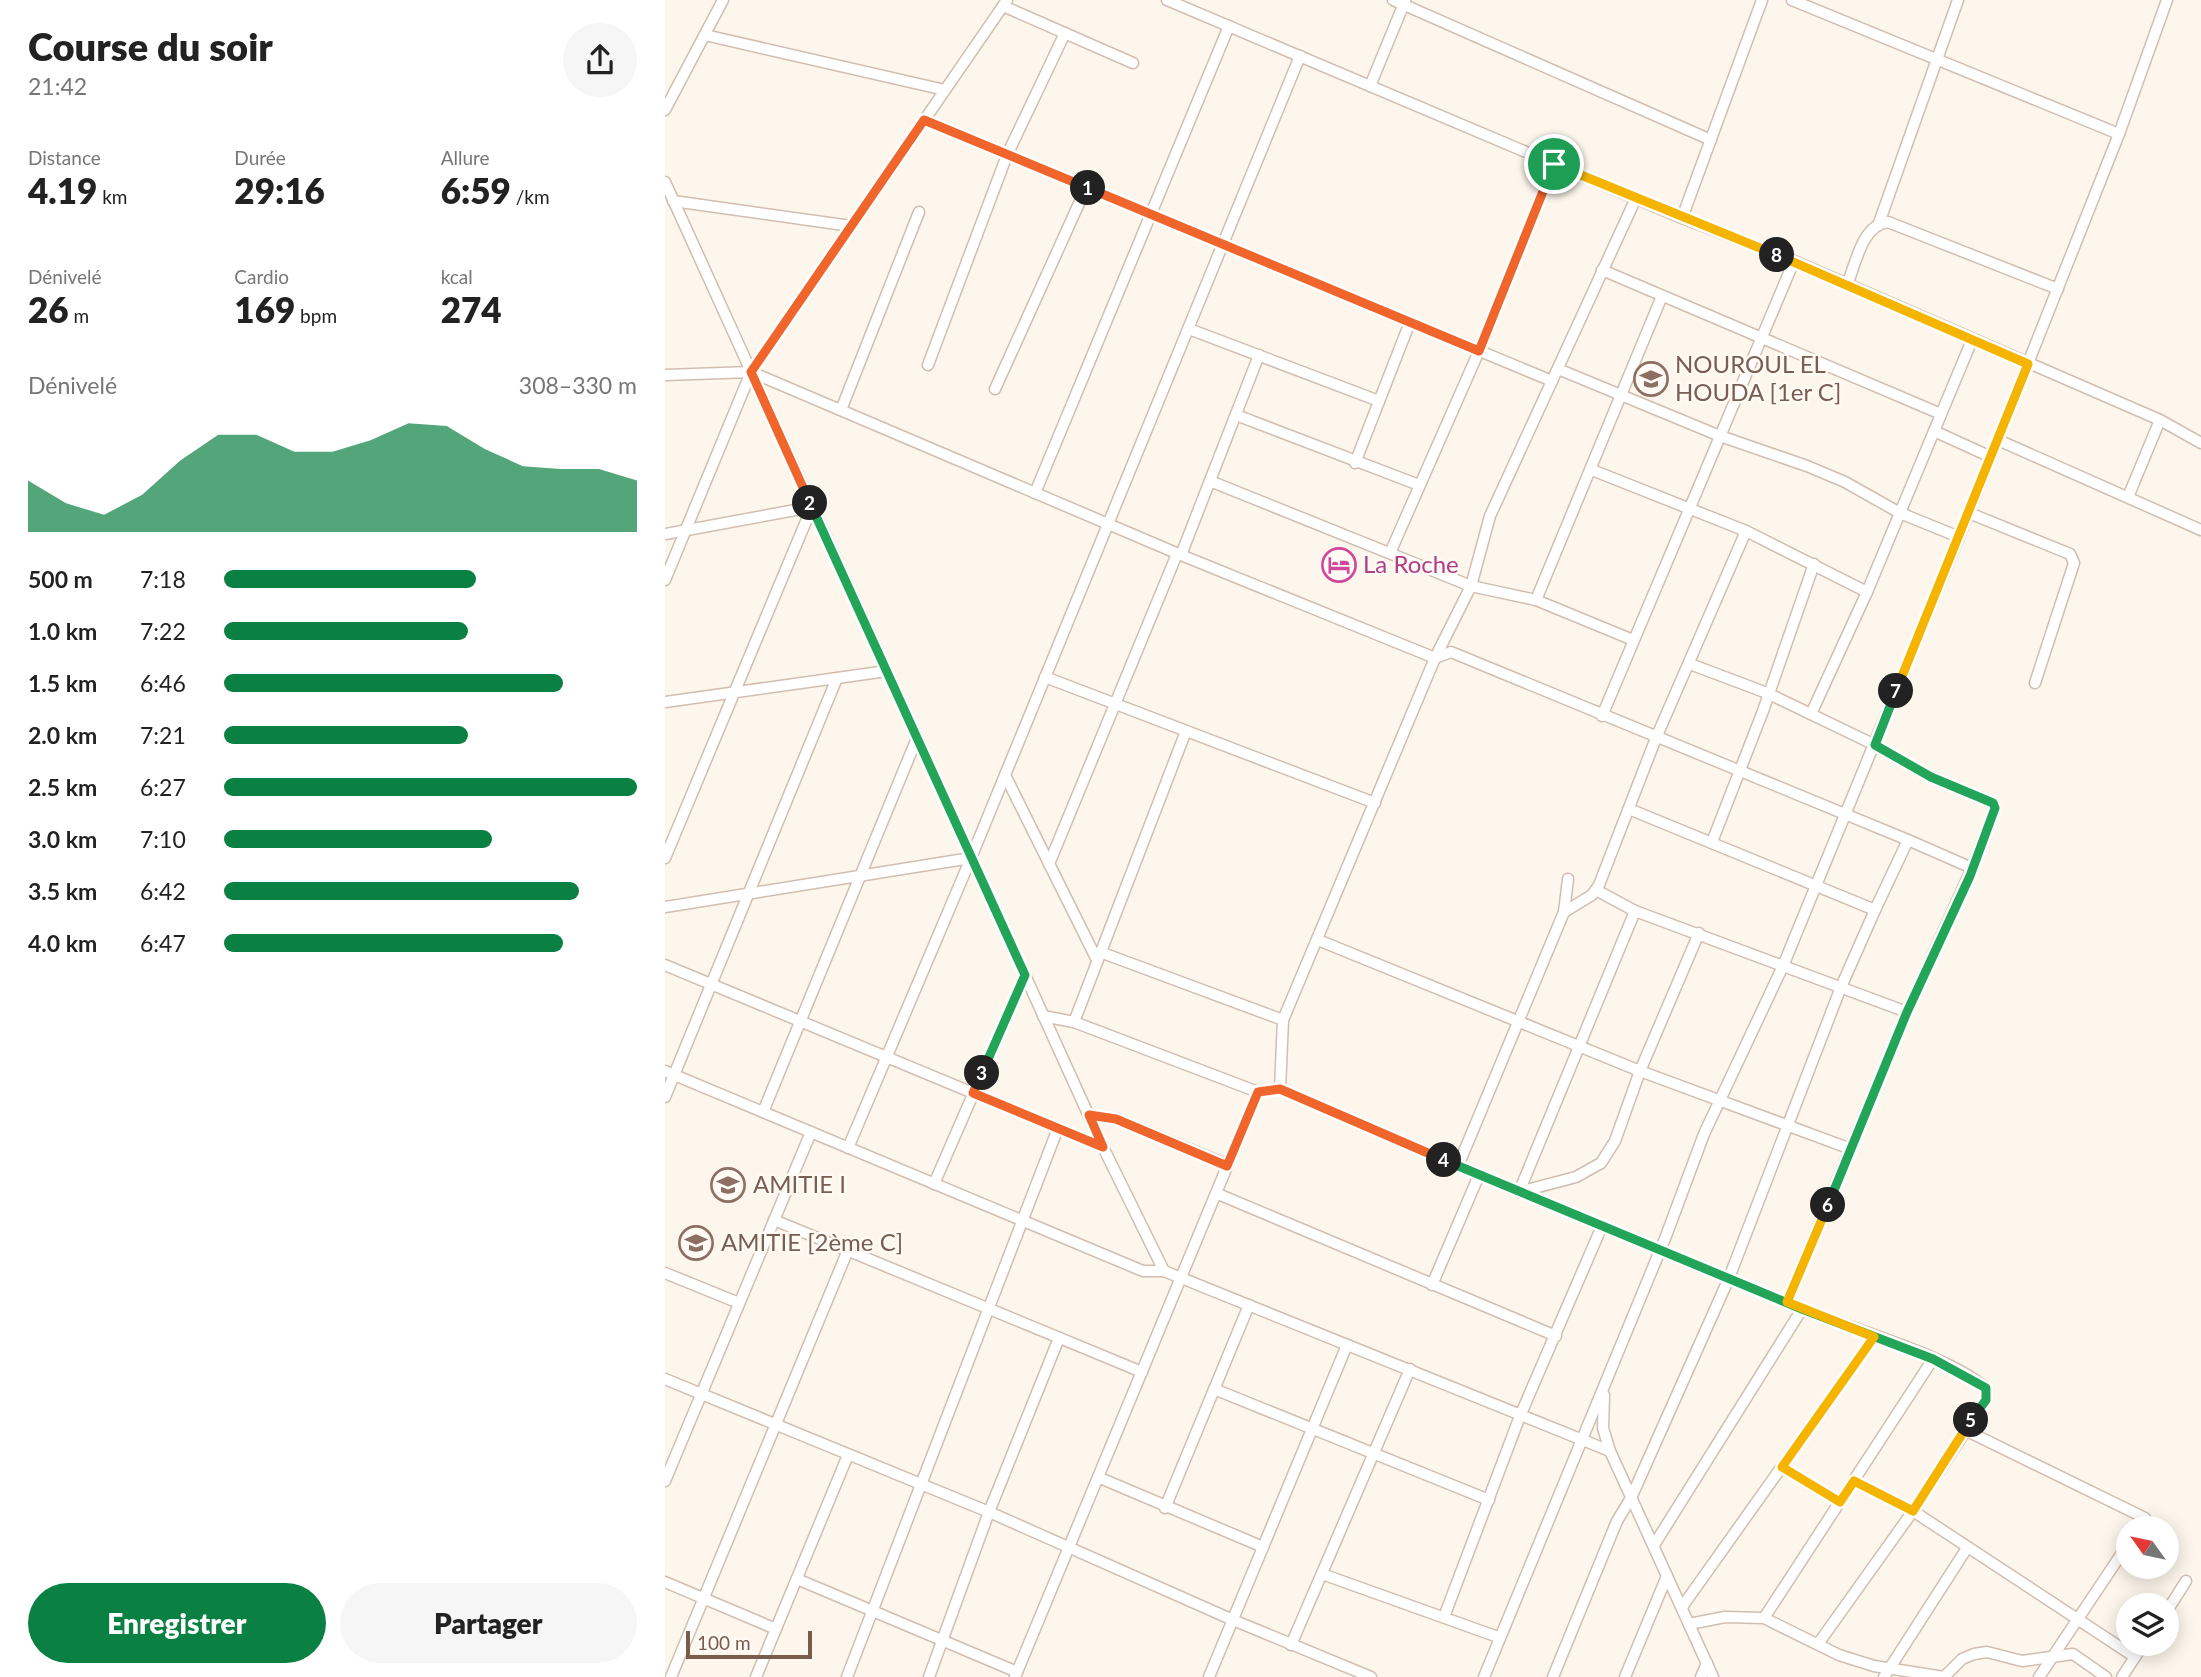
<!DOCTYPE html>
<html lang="fr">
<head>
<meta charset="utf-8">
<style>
	body { margin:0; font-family:Lato,sans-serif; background:#f6f6f6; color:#222; height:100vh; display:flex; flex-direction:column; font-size:26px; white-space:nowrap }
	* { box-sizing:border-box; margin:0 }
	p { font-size:23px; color:#767676 }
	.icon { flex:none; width:38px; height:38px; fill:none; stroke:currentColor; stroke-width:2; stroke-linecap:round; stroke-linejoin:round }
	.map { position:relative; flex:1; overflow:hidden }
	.sheet { display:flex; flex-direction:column; background:#fff; width:665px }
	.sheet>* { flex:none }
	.needle { width:46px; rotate:303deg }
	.controls { position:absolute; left:1451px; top:1516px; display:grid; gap:14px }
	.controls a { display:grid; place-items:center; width:63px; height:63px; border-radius:50%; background:#fff; box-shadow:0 4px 18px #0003; font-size:35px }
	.scale { position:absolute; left:21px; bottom:18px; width:126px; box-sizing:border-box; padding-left:7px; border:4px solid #7a5c4d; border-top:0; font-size:19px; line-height:24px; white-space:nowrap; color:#7a5c4d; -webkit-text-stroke:5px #fffaf3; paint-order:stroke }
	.pin { position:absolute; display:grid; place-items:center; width:60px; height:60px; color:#fff; margin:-30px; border:4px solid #fff; border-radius:50%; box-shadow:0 2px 7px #0007 }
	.km { position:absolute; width:35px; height:35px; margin:-18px; border-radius:50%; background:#222; color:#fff; font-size:19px; line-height:35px; text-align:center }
	.round { display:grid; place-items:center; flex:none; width:74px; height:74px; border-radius:37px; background:#f6f6f6 }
	.headline { display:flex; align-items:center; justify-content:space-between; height:119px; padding:0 28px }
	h1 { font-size:38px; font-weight:800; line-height:52px }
	.metrics { display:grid; grid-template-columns:repeat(3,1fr); gap:10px; height:119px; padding:7px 28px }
	.metrics div { display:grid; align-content:center }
	.metrics b { font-size:35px; font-weight:800 }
	.metrics small { font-size:19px; font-weight:400 }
	.metrics p { font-size:19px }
	.chart { height:196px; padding:14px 28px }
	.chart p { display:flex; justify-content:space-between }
	.chart svg { width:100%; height:126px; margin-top:7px; fill:#0b8043; opacity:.7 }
	.button { display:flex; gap:14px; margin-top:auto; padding:14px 28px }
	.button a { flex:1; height:80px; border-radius:42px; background:#0b8043; color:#fff; font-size:28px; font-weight:800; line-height:80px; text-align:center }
	.button a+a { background:#f6f6f6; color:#222 }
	ul { padding:0 28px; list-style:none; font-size:23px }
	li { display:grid; grid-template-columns:112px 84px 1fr; align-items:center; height:52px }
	li i { height:18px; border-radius:9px; background:#0b8043 }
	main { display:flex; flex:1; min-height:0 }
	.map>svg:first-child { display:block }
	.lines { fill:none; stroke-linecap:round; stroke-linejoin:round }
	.minor-casing { stroke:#d1beb0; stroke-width:13 }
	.minor { stroke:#fff; stroke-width:10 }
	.split-1-casing { stroke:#fff; stroke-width:14 }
	.split-2-casing { stroke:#fff; stroke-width:14 }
	.split-3-casing { stroke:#fff; stroke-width:14 }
	.split-4-casing { stroke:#fff; stroke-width:14 }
	.split-5-casing { stroke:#fff; stroke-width:14 }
	.split-6-casing { stroke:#fff; stroke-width:14 }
	.split-7-casing { stroke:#fff; stroke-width:14 }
	.split-8-casing { stroke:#fff; stroke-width:14 }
	.split-9-casing { stroke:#fff; stroke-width:14 }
	.split-1 { stroke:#f0652b; stroke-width:9 }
	.split-2 { stroke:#f0652b; stroke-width:9 }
	.split-3 { stroke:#22a559; stroke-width:9 }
	.split-4 { stroke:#f0652b; stroke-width:9 }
	.split-5 { stroke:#22a559; stroke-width:9 }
	.split-6 { stroke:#f5b400; stroke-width:9 }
	.split-7 { stroke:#22a559; stroke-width:9 }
	.split-8 { stroke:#f5b400; stroke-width:9 }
	.split-9 { stroke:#f5b400; stroke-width:9 }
	.labels { text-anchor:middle; stroke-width:5; stroke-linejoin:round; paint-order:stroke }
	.education-label { font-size:24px; fill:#785e54; stroke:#fffaf3; text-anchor:start }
	.hotel-label { font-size:24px; fill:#b23c85; stroke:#fffaf3; text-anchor:start }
</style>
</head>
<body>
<main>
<section class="sheet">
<div class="headline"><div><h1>Course du soir</h1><p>21:42</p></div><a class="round"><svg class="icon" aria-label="share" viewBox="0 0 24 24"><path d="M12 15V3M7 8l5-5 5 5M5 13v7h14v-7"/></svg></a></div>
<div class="metrics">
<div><p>Distance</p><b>4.19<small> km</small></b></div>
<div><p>Durée</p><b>29:16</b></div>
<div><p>Allure</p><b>6:59<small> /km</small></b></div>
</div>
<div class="metrics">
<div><p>Dénivelé</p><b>26<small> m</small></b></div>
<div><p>Cardio</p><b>169<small> bpm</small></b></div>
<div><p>kcal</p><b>274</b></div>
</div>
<div class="chart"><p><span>Dénivelé</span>308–330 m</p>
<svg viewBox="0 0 160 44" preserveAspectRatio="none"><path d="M0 44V26L10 34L20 38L30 31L40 19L50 10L60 10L70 16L80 16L90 12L100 6L110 7L120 15L130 21L140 22L150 22L160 26V44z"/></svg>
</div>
<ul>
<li><b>500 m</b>7:18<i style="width:61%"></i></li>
<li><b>1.0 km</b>7:22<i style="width:59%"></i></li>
<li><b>1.5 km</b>6:46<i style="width:82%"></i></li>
<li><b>2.0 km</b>7:21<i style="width:59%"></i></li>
<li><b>2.5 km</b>6:27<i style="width:100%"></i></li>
<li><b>3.0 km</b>7:10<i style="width:65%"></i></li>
<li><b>3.5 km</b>6:42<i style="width:86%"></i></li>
<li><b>4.0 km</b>6:47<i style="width:82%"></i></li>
</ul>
<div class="button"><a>Enregistrer</a><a>Partager</a></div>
</section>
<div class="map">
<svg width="1536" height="1677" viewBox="0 0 1536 1677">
	<rect width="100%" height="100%" fill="#fdf6ec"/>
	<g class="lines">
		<g class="minor-casing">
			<g id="minor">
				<polyline points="502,0 1017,218 1129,261 1495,420 1536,443"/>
				<polyline points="728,0 1046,140"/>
				<polyline points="1127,0 1454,134"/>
				<polyline points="338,6 468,63"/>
				<polyline points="40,35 280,90"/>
				<polyline points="705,86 740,1"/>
				<polyline points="0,110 58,0"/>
				<polyline points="259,120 887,381"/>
				<polyline points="0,182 438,1147 499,1271 945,1451"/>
				<polyline points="8,201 186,226"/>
				<polyline points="1017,218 1097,0"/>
				<polyline points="1214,223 1293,0"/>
				<polyline points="937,270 1276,414"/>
				<path d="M1182 285C1191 263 1197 225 1223 222L1393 289"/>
				<polyline points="524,329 714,401"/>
				<polyline points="263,365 342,155 400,33"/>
				<polyline points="893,369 1055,436 1142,466 1180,482 1235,513 1294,537"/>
				<polyline points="0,375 86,372 516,555 770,658 786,652 1243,840 1210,910"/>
				<polyline points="330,389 421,188"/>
				<polyline points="176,410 254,212"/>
				<polyline points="571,415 754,485"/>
				<polyline points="1269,431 1326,457"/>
				<polyline points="1333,440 1536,530"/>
				<polyline points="690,463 745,322"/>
				<polyline points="927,470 1081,531 1202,592"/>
				<polyline points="545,481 806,586 871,600 968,640"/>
				<polyline points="370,493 564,26"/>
				<polyline points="1463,497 1495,420"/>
				<polyline points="1304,513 1405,554 1409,563 1370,683"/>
				<polyline points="0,534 147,507 0,858"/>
				<polyline points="725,553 814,351 889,164"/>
				<polyline points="516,555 594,355"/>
				<polyline points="0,580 86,372 342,0"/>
				<polyline points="871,600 997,296"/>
				<polyline points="1025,664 1102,693 1210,745 1266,777 1328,803 1330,808 1307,868"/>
				<polyline points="380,677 710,803"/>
				<polyline points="0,702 222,671"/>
				<polyline points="1146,714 1202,592 1307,340"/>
				<polyline points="937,716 1129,261"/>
				<polyline points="340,775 432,960"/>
				<polyline points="1047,842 1098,711 1149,564"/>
				<polyline points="384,864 512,554"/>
				<polyline points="931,890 970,911 1242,1012"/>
				<polyline points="0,907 306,858"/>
				<polyline points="899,912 927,895 934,885 991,738 1081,531"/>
				<polyline points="653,940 975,1071 1186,1149"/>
				<polyline points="435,952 618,1020"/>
				<polyline points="0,965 438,1147"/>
				<polyline points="378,1016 409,1022 593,1092"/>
				<polyline points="409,1022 521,731"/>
				<polyline points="0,1071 478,1271 499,1271"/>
				<path d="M615 1089C788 1164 962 1237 1137 1309 1187 1329 1282 1355 1321 1388V1400L1248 1511 1153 1644"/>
				<polyline points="0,1097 172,678"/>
				<polyline points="98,1112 252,738"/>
				<polyline points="424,1115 451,1119 563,1165"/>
				<polyline points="183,1148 306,858 635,56"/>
				<polyline points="793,1166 899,912 903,879"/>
				<polyline points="269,1184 360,975"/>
				<polyline points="854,1192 911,1177 936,1163 950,1141 975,1071 1034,933"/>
				<polyline points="854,1192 970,911"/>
				<polyline points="553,1194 891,1336"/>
				<polyline points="109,1220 477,1372"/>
				<polyline points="0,1273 74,1303"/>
				<polyline points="767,1285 814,1175"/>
				<polyline points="1122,1302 1242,1012 1307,868 1243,840"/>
				<polyline points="0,1379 324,1512 568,1620 706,1677"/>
				<polyline points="549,1389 824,1500"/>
				<polyline points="939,1395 938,1428 945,1451 1048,1677"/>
				<polyline points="1300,1430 1480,1518 1474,1528"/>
				<polyline points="1117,1467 1175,1502"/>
				<polyline points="435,1478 598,1547"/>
				<polyline points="0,1481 146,1132"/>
				<polyline points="1189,1481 1248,1511 1470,1657"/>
				<polyline points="500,1508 584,1305"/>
				<polyline points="989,1545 1137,1309"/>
				<polyline points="657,1574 833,1637"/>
				<polyline points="132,1579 352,1672"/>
				<polyline points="0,1582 111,1629"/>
				<polyline points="1017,1607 1209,1337"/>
				<polyline points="1502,1611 1521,1581"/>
				<polyline points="779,1617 855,1416 937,1226"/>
				<polyline points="1099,1618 1268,1359"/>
				<polyline points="1024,1624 1060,1617 1099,1618 1174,1655 1209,1666 1279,1677 1297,1659 1309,1654 1322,1652 1357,1661 1408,1654 1441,1677"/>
				<polyline points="626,1645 745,1369"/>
				<polyline points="6,1677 183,1250"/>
				<polyline points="91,1677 183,1455"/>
				<polyline points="182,1677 393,1128"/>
				<polyline points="264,1677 324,1512 394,1338"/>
				<polyline points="350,1677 593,1092 615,1089 618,1020 770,658 806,586 825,516 971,198"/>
				<polyline points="544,1677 682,1345"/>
				<polyline points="819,1677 1001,1236 1039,1134 1118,966 1294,537 1454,134 1502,0"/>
				<polyline points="888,1677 952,1521 966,1498 1064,1278 1176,987 1210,910 964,809"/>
				<polyline points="960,1677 1002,1576"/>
				<polyline points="1036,1677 1042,1663"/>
				<polyline points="1219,1677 1302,1548"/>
				<polyline points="1374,1677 1463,1544"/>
				<polyline points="1457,1677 1479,1643"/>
			</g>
		</g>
		<use href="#minor" class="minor"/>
	</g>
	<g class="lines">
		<g class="split-1-casing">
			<polyline id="split-1" points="423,188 814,351 889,164"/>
		</g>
		<g class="split-2-casing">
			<polyline id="split-2" points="145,503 86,372 259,120 423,188"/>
		</g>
		<g class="split-3-casing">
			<polyline id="split-3" points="145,503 360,975 317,1073"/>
		</g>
		<g class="split-4-casing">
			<polyline id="split-4" points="317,1073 308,1093 438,1147 424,1115 451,1119 562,1166 593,1092 615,1089 779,1160"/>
		</g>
		<g class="split-5-casing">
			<polyline id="split-5" points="779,1160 1137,1309 1268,1359 1321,1388 1321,1400 1306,1420"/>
		</g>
		<g class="split-6-casing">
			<polyline id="split-6" points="1163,1205 1122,1302 1209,1337 1117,1467 1175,1502 1189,1481 1248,1511 1306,1420"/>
		</g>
		<g class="split-7-casing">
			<polyline id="split-7" points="1163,1205 1242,1012 1305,876 1330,808 1328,803 1266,777 1210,745 1231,691"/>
		</g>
		<g class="split-8-casing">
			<polyline id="split-8" points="1112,255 1363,364 1231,691"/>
		</g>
		<g class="split-9-casing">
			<polyline id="split-9" points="889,164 1112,255"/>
		</g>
		<use href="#split-1" class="split-1"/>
		<use href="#split-2" class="split-2"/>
		<use href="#split-3" class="split-3"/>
		<use href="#split-4" class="split-4"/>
		<use href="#split-5" class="split-5"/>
		<use href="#split-6" class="split-6"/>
		<use href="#split-7" class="split-7"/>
		<use href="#split-8" class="split-8"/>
		<use href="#split-9" class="split-9"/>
	</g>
	<defs>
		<g id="school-ring" transform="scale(1.75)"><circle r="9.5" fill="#fffaf3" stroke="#8d6e63" stroke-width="1.5"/><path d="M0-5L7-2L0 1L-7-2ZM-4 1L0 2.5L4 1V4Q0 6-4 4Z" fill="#8d6e63"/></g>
		<g id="hotel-ring" transform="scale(1.75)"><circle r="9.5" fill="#fffaf3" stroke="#d1479c" stroke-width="1.5"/><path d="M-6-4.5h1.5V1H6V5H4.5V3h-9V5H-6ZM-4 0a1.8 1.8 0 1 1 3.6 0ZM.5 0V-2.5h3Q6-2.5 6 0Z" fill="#d1479c"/></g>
	</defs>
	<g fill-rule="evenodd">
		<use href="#school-ring" x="986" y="379"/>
		<use href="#hotel-ring" x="674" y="565"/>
		<use href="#school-ring" x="63" y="1185"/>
		<use href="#school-ring" x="31" y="1243"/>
	</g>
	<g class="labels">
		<g class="education-label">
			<text x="1010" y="373">NOUROUL EL<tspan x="1010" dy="28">HOUDA [1er C]</tspan></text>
			<text x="88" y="1193">AMITIE I</text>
			<text x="56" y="1251">AMITIE [2ème C]</text>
		</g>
		<g class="hotel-label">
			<text x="698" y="573">La Roche</text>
		</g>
	</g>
</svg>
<div class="controls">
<a><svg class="needle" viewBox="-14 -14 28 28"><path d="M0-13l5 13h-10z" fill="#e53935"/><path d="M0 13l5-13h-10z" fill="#767676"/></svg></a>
<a><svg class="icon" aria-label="layers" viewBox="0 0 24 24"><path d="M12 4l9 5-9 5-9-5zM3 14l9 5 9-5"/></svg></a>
</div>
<div class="scale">100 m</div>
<div class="pin" style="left:889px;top:164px;background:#1e9e55"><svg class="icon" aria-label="arrive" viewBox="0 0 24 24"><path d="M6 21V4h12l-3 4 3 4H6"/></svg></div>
<b class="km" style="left:423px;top:188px">1</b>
<b class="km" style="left:145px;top:503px">2</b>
<b class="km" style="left:317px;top:1073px">3</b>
<b class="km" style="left:779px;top:1160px">4</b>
<b class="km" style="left:1306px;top:1420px">5</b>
<b class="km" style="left:1163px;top:1205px">6</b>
<b class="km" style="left:1231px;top:691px">7</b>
<b class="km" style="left:1112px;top:255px">8</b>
</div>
</main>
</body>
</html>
